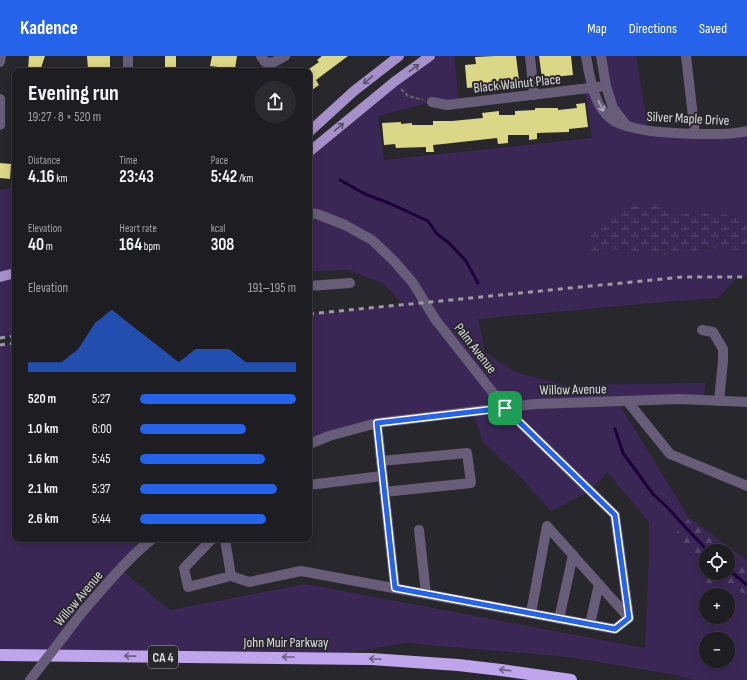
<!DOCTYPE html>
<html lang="en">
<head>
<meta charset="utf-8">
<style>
	body { margin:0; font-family:"Sofia Sans Condensed",sans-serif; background:#2b2a2e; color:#f1f3f6; height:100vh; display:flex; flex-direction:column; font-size:15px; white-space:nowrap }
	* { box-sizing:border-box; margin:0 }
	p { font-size:13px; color:#a1a2a5 }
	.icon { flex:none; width:22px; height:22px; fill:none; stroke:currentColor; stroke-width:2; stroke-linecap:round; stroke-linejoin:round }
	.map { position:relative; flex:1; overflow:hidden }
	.sheet { position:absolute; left:12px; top:12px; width:300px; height:474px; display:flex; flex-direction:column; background:#1e1d21; border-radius:8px; box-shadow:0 2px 10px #0003,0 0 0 1px #3c3b3f }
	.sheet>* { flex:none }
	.buttons { position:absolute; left:699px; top:488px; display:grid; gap:8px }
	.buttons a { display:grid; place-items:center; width:36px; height:36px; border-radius:50%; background:#1e1d21; box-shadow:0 2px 10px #0003,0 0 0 1px #3c3b3f; font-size:20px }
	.pin { position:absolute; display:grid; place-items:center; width:34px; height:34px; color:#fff; margin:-17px; border-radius:8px; box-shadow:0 2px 6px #0006 }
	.round { display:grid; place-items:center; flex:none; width:42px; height:42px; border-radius:21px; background:#2b2a2e }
	.head { display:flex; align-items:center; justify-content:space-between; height:68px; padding:0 16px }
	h1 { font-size:22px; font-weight:700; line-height:30px }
	.stats { display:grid; grid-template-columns:repeat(3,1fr); gap:6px; height:68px; padding:4px 16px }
	.stats div { display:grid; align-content:center }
	.stats b { font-size:17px; font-weight:700 }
	.stats small { font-size:11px; font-weight:400 }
	.stats p { font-size:11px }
	.chart { height:112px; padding:8px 16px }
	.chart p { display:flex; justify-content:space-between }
	.chart svg { width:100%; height:72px; margin-top:4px; fill:#2563eb; opacity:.7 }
	ul { padding:0 16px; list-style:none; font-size:13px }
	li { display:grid; grid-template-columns:64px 48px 1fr; align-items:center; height:30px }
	li i { height:10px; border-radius:5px; background:#2563eb }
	header { display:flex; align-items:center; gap:24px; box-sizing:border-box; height:56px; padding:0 20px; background:#2563eb; color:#fff }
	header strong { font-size:19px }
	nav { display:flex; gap:22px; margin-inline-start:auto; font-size:14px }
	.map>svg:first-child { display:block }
	.grass { fill:#3b2756; fill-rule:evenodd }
	.forest { fill:url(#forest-firs); fill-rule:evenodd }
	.wetland { fill:url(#wetland-marsh) }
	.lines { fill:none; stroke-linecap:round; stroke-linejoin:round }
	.stream { stroke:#1e013a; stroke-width:3 }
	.building { fill:#dad786 }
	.path { stroke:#626166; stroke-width:2; stroke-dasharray:4 2; stroke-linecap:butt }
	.minor { stroke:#675d79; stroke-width:10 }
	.major { stroke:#a690ca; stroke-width:10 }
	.highway { stroke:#bfa5eb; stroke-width:12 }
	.rail { stroke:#9c9b9f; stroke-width:3; stroke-dasharray:5 5; stroke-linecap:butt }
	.minor-bridge { stroke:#675d79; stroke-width:10 }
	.oneway { stroke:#5a516b }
	.oneway2 { stroke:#aea9b6 }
	.oneway3 { stroke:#6c6082 }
	.route-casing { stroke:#fff; stroke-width:8 }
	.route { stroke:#2563eb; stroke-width:5 }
	.labels { text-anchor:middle; stroke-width:4; stroke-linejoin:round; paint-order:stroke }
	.shield { fill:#28272c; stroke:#a7a6a9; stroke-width:1 }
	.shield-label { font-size:13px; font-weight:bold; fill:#dddcdf }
	.street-label { font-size:14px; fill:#dddcdf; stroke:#28272c }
</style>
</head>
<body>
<header>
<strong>Kadence</strong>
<nav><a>Map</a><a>Directions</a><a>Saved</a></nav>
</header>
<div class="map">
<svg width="747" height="624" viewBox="0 0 747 624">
	<defs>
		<pattern id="forest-firs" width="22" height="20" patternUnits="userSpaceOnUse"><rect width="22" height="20" fill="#3b2756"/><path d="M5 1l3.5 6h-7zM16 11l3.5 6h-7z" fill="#57466e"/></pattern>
		<pattern id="wetland-marsh" width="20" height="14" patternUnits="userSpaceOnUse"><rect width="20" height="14" fill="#3b2756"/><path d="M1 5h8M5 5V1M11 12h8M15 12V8" fill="none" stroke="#57466e"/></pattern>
	</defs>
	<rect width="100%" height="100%" fill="#28272c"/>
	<g class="grass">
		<path d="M430 0H454L459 47 432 46 378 60 384 104 592 82 585 34 592 32 603 56 613 52 601 0H636L648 74 747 75V164L714 156 684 158 648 146 589 177 591 199 611 193 638 197 673 199 709 192 747 195V221L738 220 718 242 664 246 478 263 485 296 515 316 565 329 705 327 704 344 618 346 689 462 675 478 694 495 704 527 739 532 747 547V624H695L670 618 569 601 406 587 327 601 52 600 82 557 45 595H0V289L15 287V483H152L120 513 170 554 306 528 645 592 649 499V466L607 416 590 435 551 455 519 420 483 386 473 356 377 367 309 388V258L404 249 382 227 349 214 309 215V96ZM706 539H728V561H706ZM706 583H728V605H706Z"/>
		<polygon points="15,131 15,280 0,282 0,134"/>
	</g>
	<path class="forest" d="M689 462 747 504V547L739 532 704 527 694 495 675 478ZM706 495H728V517H706Z"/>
	<polygon class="wetland" points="648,146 684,158 714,156 747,164 747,195 709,192 673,199 638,197 611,193 590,199 589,177 613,156"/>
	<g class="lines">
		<g class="stream">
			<polyline points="340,124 365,138 391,148 428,165 437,178 449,187 466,205 478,227"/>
			<polyline points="615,373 623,397 653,438 668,452 687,473 708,495"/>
			<polyline points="728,513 747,529"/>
		</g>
	</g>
	<g class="building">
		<polygon points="29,0 45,0 40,15 28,15"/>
		<polygon points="87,0 110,0 110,12 88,13"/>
		<rect x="165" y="0" width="11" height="15"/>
		<polygon points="212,0 237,0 235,13 210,10"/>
		<polygon points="322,0 348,0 316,24 319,29 309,36 309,13 319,6 317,4"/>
		<polygon points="495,0 516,0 520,32 497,34 497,29 467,32 465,9 476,8 475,1"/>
		<polygon points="539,0 571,0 573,19 553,21 554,29 543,30"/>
		<polygon points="585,47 588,71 569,73 569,76 537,77 537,83 529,84 529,79 508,79 508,87 498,88 497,82 443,88 433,89 434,96 426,96 426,91 396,92 395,88 384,89 382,67 401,66 401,68 412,67 412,69 433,69 433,65 452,65 483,62 482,57 499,55 499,59 515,59 515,55 535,54 535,52 558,52 558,54 577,52 576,48"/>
		<polygon points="0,107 11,108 10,123 0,122"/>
	</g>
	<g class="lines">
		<polyline class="path" points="401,33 408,40 423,44"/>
		<g class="minor">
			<polyline points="128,0 128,15"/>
			<polyline points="261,0 265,6 272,7 285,0"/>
			<polyline points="530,0 534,39"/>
			<path d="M586 0C591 28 595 63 627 70L613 52 606 30 601 0"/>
			<polyline points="686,0 695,78"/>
			<polyline points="0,6 1,0"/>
			<polyline points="0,43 0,69"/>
			<polyline points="432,46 447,49 606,30"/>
			<path d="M627 70C650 77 674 77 698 78 715 78 730 79 747 75"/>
			<polyline points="309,157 317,158 345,169 372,184 394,205 413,227 435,263 505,352 615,459 629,562"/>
			<polyline points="309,230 350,227"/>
			<polyline points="702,274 713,276 723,293 723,305 719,345"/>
			<polyline points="628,346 670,398 747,430"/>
			<polyline points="377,367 395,532"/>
			<polyline points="309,388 329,380 377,367 535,348 680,343 747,346"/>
			<polyline points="381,405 467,397 471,427 384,436"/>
			<polyline points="309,429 382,420"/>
			<polyline points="419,474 426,538"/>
			<polyline points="212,483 184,512 188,531 231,520 225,483"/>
			<polyline points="231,520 249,526 301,515 615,573 629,562"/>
			<path d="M84 554C106 529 126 504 152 483"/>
			<polyline points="531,557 547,470 629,562"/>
			<polyline points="559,563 573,499"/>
			<polyline points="590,568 599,528"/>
		</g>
		<g class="major">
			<polyline points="309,76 354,35 399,0"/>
			<polyline points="309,96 394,26 430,0"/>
			<polyline points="0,221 15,217"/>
		</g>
		<polyline class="highway" points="0,599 371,603 458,609 501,614 571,624"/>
		<g class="rail">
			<polyline points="309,258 682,221 747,221"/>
			<polyline points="0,282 15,280"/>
			<polyline points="0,289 15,287"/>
		</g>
		<polyline class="minor-bridge" points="30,624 84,554"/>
	</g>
	<defs><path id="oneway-shaft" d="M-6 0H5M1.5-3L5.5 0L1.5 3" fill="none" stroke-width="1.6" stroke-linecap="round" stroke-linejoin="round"/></defs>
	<g class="oneway">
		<use href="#oneway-shaft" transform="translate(414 12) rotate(-37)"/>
		<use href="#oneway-shaft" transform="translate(368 24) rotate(141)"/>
		<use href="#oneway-shaft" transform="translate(339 71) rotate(-39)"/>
	</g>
	<use class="oneway2" href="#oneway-shaft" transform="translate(601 50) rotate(64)"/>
	<g class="oneway3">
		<use href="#oneway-shaft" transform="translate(130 600) rotate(-179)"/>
		<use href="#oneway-shaft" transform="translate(288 601) rotate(-180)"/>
		<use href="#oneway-shaft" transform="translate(375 603) rotate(-177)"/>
		<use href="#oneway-shaft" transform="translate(505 614) rotate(-173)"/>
	</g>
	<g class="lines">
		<g class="route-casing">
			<polygon id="route" points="505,352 615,459 629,562 615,573 395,532 377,367"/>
		</g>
		<use href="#route" class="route"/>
	</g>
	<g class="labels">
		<rect class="shield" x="148" y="590" width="30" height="22" rx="3"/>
		<g class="shield-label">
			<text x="163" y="606">CA 4</text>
		</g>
		<g class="street-label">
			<text transform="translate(517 27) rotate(-6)" y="5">Black Walnut Place</text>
			<text transform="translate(688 62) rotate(3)" y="5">Silver Maple Drive</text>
			<text transform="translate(476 292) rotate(52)" y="5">Palm Avenue</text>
			<text transform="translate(573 333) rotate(-1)" y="5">Willow Avenue</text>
			<text transform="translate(78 542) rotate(-50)" y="5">Willow Avenue</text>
			<text x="286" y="591">John Muir Parkway</text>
		</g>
	</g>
</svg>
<div class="buttons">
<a><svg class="icon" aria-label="locate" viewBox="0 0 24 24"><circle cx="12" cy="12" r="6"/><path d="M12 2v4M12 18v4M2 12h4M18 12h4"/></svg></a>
<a>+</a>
<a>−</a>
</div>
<div class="pin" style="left:505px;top:352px;background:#1e9e55"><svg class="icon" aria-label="arrive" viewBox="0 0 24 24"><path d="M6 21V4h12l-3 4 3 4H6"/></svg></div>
<section class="sheet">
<div class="head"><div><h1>Evening run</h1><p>19:27 · 8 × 520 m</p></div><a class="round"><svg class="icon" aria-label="share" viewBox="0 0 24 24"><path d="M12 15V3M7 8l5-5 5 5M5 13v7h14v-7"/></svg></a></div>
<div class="stats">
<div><p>Distance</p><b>4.16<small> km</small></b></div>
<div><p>Time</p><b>23:43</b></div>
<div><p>Pace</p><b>5:42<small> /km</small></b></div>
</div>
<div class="stats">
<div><p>Elevation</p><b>40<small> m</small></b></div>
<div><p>Heart rate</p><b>164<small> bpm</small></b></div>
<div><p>kcal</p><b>308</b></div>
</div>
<div class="chart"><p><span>Elevation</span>191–195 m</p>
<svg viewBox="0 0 160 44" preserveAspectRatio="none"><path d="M0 44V38L10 38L20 38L30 30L40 14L50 6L60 14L70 22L80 30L90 38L100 30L110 30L120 30L130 38L140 38L150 38L160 38V44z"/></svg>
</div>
<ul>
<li><b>520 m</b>5:27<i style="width:100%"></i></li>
<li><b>1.0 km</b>6:00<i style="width:68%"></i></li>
<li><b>1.6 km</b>5:45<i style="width:80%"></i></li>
<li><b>2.1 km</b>5:37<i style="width:88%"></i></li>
<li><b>2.6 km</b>5:44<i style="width:81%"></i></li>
</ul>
</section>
</div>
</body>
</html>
